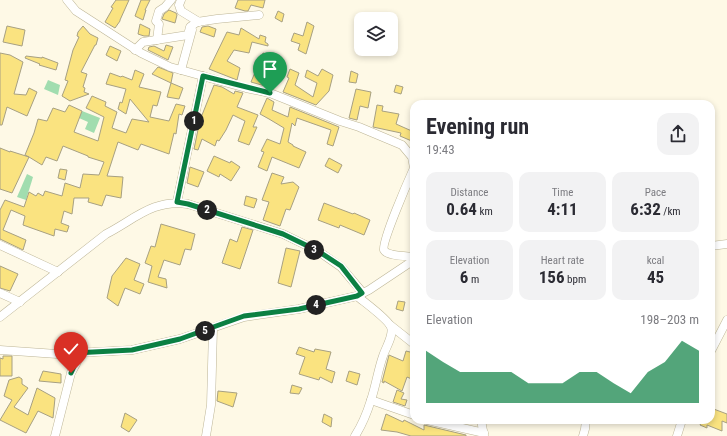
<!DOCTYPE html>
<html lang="en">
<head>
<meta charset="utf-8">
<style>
	body { margin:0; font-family:"Roboto Condensed",sans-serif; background:#f2f2f3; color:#2b2b33; height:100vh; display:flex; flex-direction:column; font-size:15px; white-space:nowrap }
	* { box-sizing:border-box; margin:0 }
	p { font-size:13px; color:#7c7c81 }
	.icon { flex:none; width:22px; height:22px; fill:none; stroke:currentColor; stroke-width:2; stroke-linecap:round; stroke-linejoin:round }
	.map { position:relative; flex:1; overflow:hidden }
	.side { position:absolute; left:410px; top:100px; width:305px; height:324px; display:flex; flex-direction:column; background:#fff; border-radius:12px; box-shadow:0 2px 6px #0003 }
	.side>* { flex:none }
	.tools { position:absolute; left:354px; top:12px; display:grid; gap:8px }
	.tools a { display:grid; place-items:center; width:44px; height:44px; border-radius:8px; background:#fff; box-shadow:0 2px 6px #0003; font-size:20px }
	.pin { position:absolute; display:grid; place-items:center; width:34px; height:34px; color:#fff; margin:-41px -17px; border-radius:50% 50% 50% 0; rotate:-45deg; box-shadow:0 0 4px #0007 }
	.pin .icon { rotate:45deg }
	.km { position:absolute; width:20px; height:20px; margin:-10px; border-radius:50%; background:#222; color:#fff; font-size:11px; line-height:20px; text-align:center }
	.round { display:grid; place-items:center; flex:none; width:42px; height:42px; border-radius:12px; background:#f2f2f3 }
	.summary { display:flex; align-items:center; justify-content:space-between; height:68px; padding:0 16px }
	h1 { font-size:22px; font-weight:700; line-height:30px }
	.figures { display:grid; grid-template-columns:repeat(3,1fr); gap:6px; height:68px; padding:4px 16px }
	.figures div { display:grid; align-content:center; border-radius:10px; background:#f2f2f3; text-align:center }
	.figures b { font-size:17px; font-weight:700 }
	.figures small { font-size:11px; font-weight:400 }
	.figures p { font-size:11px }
	.chart { height:112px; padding:8px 16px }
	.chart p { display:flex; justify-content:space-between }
	.chart svg { width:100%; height:72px; margin-top:4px; fill:#0b8043; opacity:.7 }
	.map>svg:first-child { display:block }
	.green { fill:#a1ddaf }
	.building { fill:#fae380; stroke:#a7a082 }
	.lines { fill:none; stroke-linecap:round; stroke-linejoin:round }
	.street-casing { stroke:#bdb596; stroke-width:9 }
	.street { stroke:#fff; stroke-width:8 }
	.route-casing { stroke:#fff; stroke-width:8 }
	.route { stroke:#0b8043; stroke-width:5 }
</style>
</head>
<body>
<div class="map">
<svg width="727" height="436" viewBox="0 0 727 436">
	<rect width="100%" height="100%" fill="#fef9e6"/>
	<g class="green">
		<polygon points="48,80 60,85 58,95 44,89"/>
		<polygon points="82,111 100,118 94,133 85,129 88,122 79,118"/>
		<polygon points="27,174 33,177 26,200 17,197"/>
	</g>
	<g class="building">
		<polygon points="116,0 129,0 120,20 120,21 115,28 105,22 113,8 111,7"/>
		<polygon points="141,0 150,0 145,10 146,10 143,20 135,16"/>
		<polygon points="238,0 265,0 263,8 251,5 248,11 245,11 235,8"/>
		<polygon points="169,10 176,13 177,15 175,23 162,19 164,14"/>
		<polygon points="278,11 284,14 282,22 275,18"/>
		<polygon points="307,22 314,26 306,54 298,50 300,44 291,41 294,33 303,36"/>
		<polygon points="140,24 150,29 149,36 144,36 138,34"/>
		<polygon points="7,26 25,30 22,46 3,42"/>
		<polygon points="83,26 90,34 98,38 96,45 95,45 81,72 87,74 83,87 85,88 84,92 89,94 70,101 62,96 68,81 65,80 73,50 79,37 77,36 78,32"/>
		<polygon points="208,26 216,29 214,37 200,32 202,27"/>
		<polygon points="241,28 259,39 260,35 266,37 265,42 268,44 268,46 252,42 249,53 234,50 227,61 240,68 237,80 209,69 227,32 239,35"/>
		<polygon points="166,45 173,47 168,60 148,50 149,47 154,46 164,51"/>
		<polygon points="110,46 121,51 117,61 106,55"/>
		<polygon points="0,53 10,55 23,62 14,94 26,95 29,88 37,92 27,116 7,107 2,125 0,125"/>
		<polygon points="263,53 276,57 273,67 272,66 265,86 251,82"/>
		<polygon points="26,56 42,58 42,57 58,63 56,70 39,65 40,64 25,58"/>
		<polygon points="158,67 173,73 171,83 152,74"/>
		<polygon points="290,69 299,73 295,85 313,97 317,83 305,77 307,70 318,76 322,69 333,75 329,91 316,105 283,92 289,78 287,77"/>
		<polygon points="135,70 144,74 139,87 161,92 157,106 153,105 150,117 169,121 176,104 185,106 182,115 179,114 176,134 174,133 169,154 141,144 138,150 118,142 107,176 123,177 121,198 106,195 102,206 88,202 89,198 74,198 72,214 64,211 61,223 69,226 67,232 55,229 54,236 23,225 25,216 11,210 3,230 26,240 23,250 0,239 0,210 5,200 24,207 29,192 36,196 38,193 43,196 45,191 62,196 65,183 80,188 83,174 99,175 104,162 88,157 88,156 63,146 57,161 46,157 42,165 29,157 12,193 0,189 0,148 10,152 10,151 29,157 25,155 34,133 38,119 47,121 53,108 65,112 69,105 82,111 74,132 98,141 104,117 86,108 92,96 106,102 105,106 117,112 112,128 126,133 132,119 149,122 130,99 126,114 118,109 120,102 122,103 126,89 106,84 110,73 121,77 122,76 132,80"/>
		<polygon points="351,71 358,74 356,83 349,82"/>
		<polygon points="171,83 183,88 179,99 167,97"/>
		<polygon points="214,85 222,87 234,94 235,91 243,93 237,107 258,115 253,127 257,127 249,145 238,141 245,121 233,115 226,130 219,141 217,140 215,146 202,139 198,150 194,149 200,120"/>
		<polygon points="396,85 403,87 401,94 394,92"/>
		<polygon points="356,89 371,92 368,108 360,106 357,120 349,118"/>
		<polygon points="267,98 274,102 272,110 288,117 290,107 339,127 333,146 327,144 331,130 297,118 295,126 292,123 288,142 293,145 293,146 306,152 299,168 272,157 267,171 258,167 264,152 261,151 267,139 280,144 284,128 269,119 260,114"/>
		<polygon points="377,105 383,106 382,111 399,114 396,124 414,132 414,142 400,136 401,133 373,127"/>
		<polygon points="214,156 230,163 231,161 240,167 231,181 220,174 219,177 207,171"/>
		<polygon points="329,158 342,165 338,173 325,166"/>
		<polygon points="190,167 204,172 198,187 187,183"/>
		<polygon points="60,169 67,170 65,180 58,178"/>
		<polygon points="272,173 284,177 281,184 293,182 299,187 290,210 286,209 280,226 263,220 269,202 262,200"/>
		<polygon points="246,196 257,199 254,208 244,205"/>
		<polygon points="324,203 353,214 354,213 370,220 364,235 340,225 339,228 318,220"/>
		<polygon points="161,224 195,234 191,250 185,249 180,265 164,260 158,277 166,279 167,288 148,282 152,266 145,263 151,246 155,247"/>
		<polygon points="242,227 253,230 240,269 222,263 230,239 237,242"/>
		<polygon points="286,248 300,251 291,287 278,283"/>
		<polygon points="126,258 140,264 134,280 144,284 140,294 125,288 118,306 107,298 112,276"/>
		<polygon points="0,266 18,274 10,291 0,288"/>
		<polygon points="398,301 405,302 403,311 396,309"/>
		<polygon points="299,347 314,352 315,349 331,352 326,369 335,372 332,383 320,377 319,380 299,374 305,357 296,354"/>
		<polygon points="406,351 414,353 414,380 407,377 402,391 384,381 384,383 382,382 389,355 403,361"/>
		<polygon points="3,356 12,356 12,376 0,376 0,358 3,359"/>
		<polygon points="43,371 61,374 61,383 39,381"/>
		<polygon points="349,371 360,374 357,385 346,381"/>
		<polygon points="19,377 22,379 22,384 28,388 14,407 28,415 37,388 55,398 53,418 38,411 26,433 0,420 12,400 4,396 9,380"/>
		<polygon points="292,385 302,388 299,394 290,393"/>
		<polygon points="397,390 404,393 401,399 407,400 405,406 393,402"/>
		<polygon points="218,391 237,393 233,407 217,401"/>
		<polygon points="711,408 727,414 727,423 722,421 722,431 707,425 707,428 700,425 701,423 694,421 694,420 711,420"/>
		<polygon points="125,413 137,420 129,432 121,427"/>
		<polygon points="324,414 332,418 331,427 322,422"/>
		<polygon points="386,414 403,422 404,420 424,430 424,425 466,435 466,436 411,436 397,432 381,430"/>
	</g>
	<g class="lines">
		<g class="street-casing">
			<g id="street">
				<path d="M67 0 76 11 141 53 170 67 246 88 270 93 340 121 359 127 390 140 402 145 412 157 414 168C409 179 381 243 384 250 387 256 407 256 414 257"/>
				<polyline points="181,0 179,5 181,11 199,22"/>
				<polyline points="157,40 159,24 156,21 159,11 165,7 171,0"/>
				<polyline points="135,50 143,42 188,35 190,27 197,22 217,19 259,15"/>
				<polyline points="181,70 192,30"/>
				<polyline points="177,202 203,76"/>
				<polyline points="0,245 58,272"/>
				<polyline points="711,246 727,244"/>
				<polyline points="0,293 20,302"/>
				<path d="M0 317 106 234C135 219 153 199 188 204L283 234 318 251 341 267 363 293"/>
				<polyline points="390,325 414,344"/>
				<polyline points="0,350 57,354 132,350 180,339 244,317 299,309 357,296 369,290 414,260"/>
				<polyline points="711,351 727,320"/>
				<polyline points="371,400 414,415"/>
				<polyline points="427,420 484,433"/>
				<polyline points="481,420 484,436"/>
				<polyline points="55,436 71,373 77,362 74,353"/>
				<polyline points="206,436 211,405 213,328"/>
				<path d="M355 436C362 425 367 413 371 400 376 385 378 370 383 356 386 347 394 335 391 327 388 319 364 302 357 296"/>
				<polyline points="583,436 585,429 586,420"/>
				<polyline points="677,436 682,420"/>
			</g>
		</g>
		<use href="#street" class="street"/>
	</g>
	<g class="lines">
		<g class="route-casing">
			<polyline id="route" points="71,373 76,362 74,353 132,350 180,339 244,316 299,309 357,296 362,293 341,266 318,251 283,234 188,204 177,202 203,76 270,93"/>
		</g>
		<use href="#route" class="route"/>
	</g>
</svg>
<div class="tools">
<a><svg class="icon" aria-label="layers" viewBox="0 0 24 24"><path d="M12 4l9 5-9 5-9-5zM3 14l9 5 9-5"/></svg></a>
</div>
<div class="pin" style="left:270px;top:93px;background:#1e9e55"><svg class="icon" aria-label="arrive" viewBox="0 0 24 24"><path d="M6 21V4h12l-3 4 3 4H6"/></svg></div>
<div class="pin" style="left:71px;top:373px;background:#d93025"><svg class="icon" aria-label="check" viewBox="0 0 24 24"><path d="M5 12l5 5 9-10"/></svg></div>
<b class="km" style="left:194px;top:121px">1</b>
<b class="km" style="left:207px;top:210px">2</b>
<b class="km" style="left:314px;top:250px">3</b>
<b class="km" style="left:316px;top:305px">4</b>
<b class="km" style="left:205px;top:331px">5</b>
<section class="side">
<div class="summary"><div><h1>Evening run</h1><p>19:43</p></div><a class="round"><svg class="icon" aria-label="share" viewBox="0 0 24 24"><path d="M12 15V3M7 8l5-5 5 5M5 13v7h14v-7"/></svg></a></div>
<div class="figures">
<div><p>Distance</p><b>0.64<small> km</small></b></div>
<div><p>Time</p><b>4:11</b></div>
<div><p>Pace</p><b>6:32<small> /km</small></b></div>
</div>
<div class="figures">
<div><p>Elevation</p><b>6<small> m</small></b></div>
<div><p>Heart rate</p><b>156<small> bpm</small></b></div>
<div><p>kcal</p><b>45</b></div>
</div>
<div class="chart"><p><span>Elevation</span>198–203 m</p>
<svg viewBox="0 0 160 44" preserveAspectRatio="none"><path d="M0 44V12L10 19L20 25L30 25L40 25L50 25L60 32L70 32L80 32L90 25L100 25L110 32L120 38L130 25L140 19L150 6L160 12V44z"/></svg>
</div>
</section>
</div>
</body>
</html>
